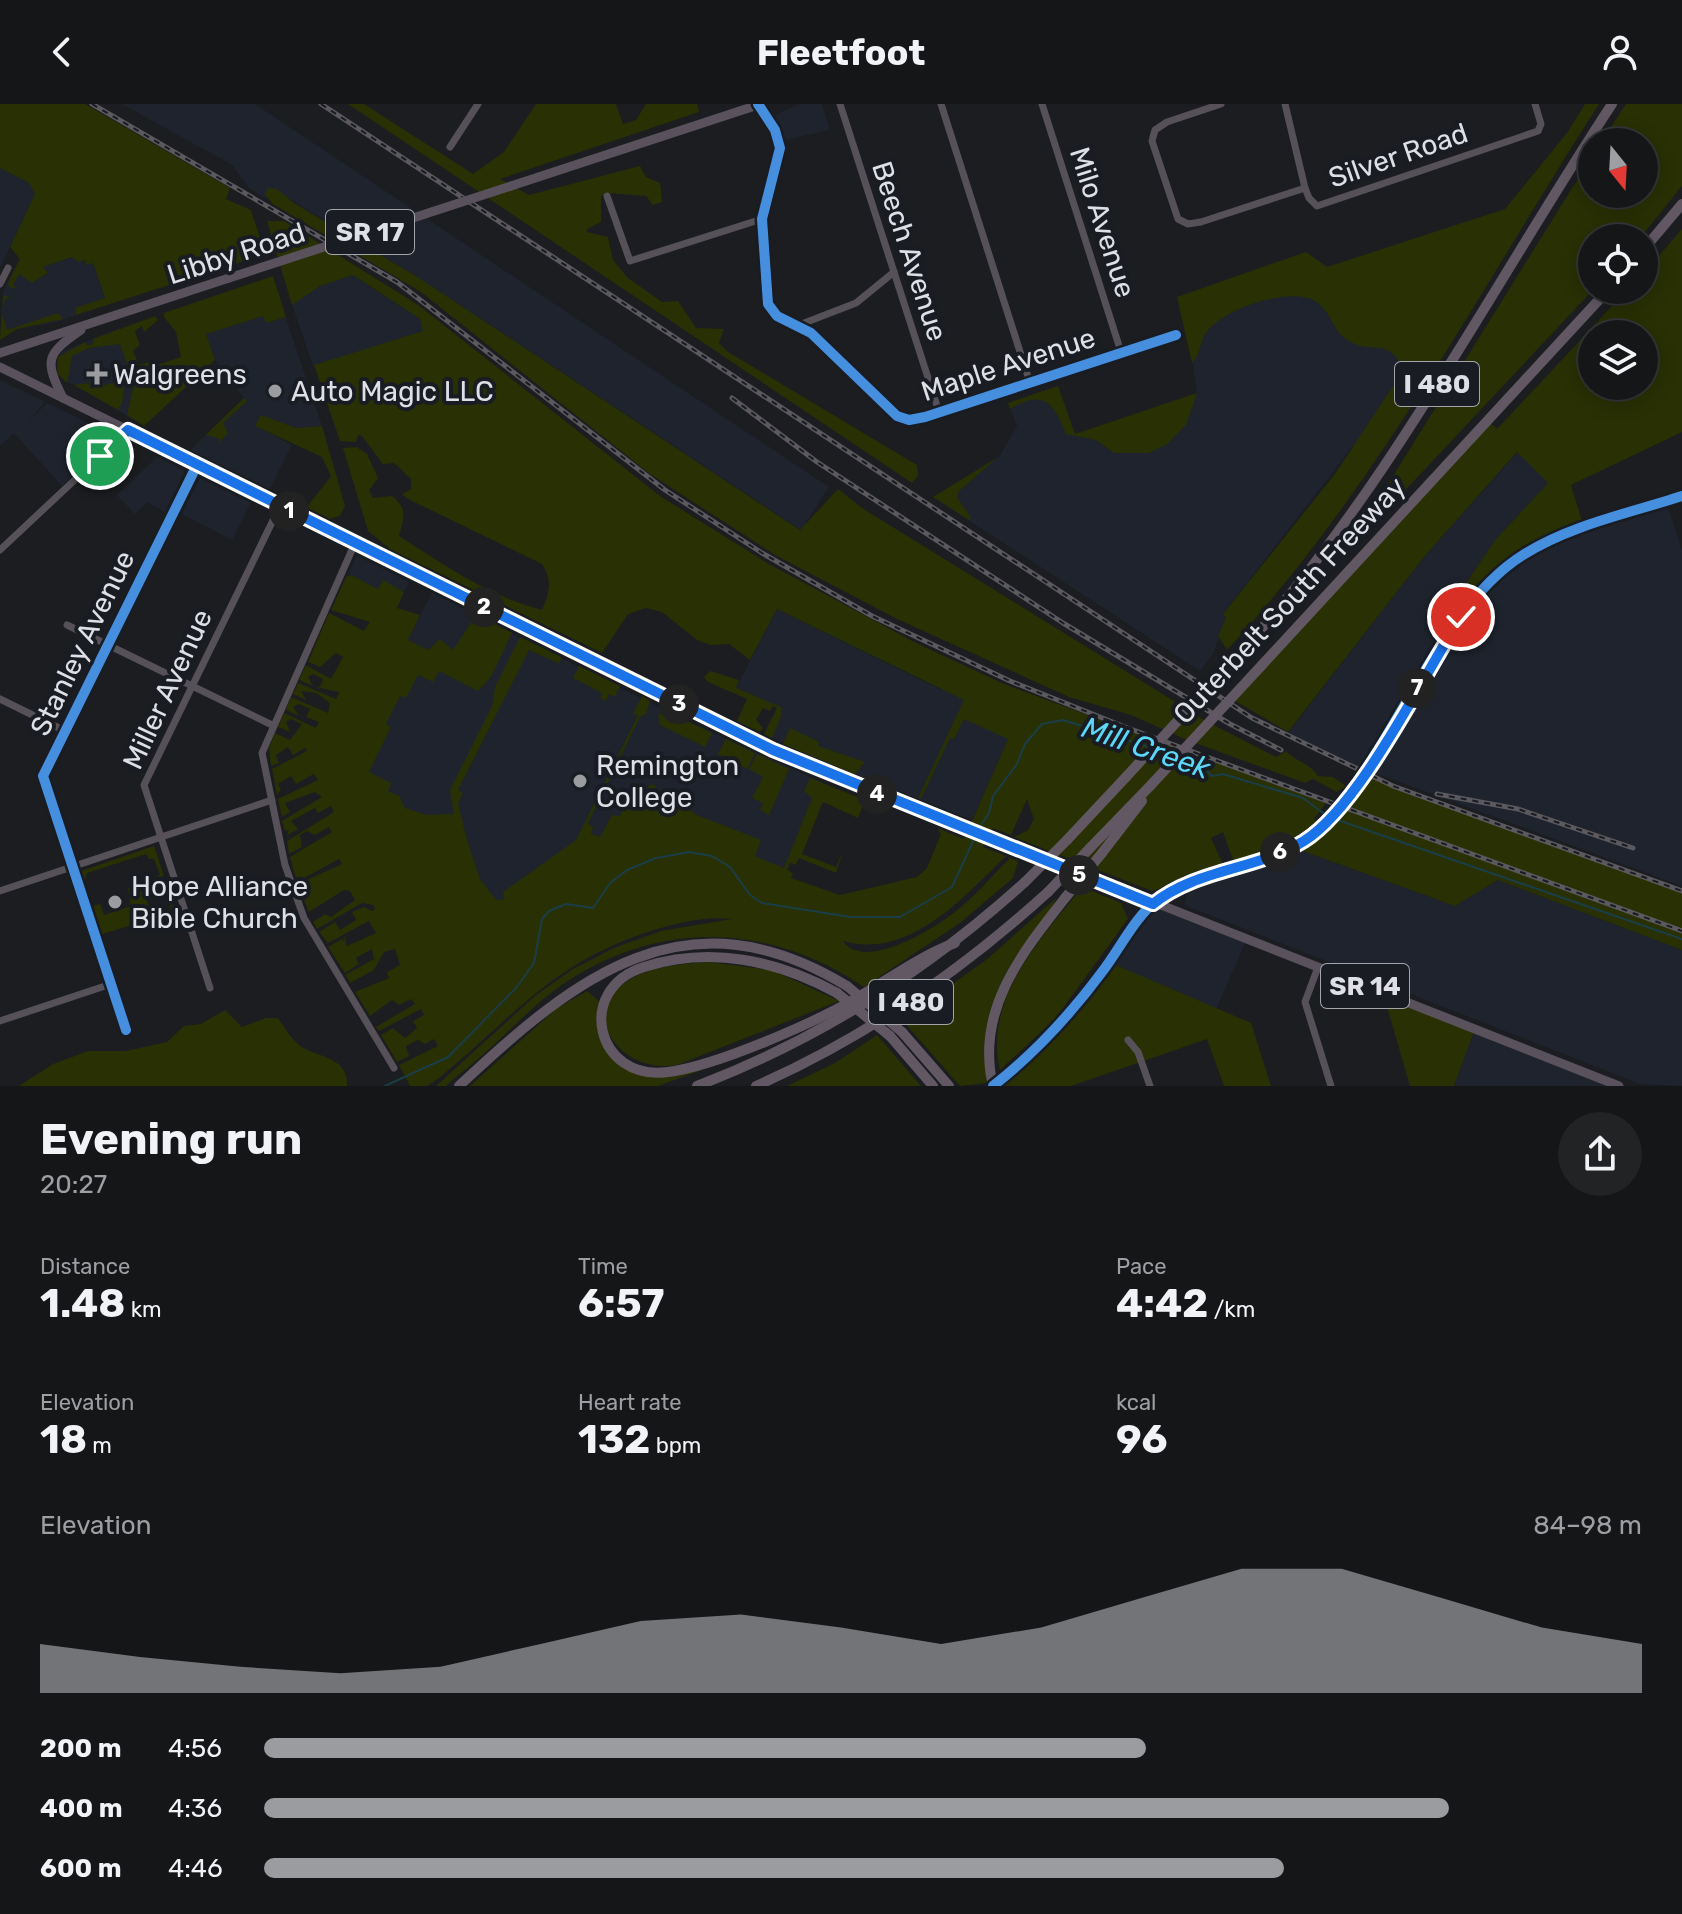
<!DOCTYPE html>
<html lang="en">
<head>
<meta charset="utf-8">
<style>
	body { margin:0; font-family:Rubik,sans-serif; background:#212325; color:#f1f3f6; height:100vh; display:flex; flex-direction:column; font-size:30px; white-space:nowrap }
	* { box-sizing:border-box; margin:0 }
	p { font-size:26px; color:#9d9fa2 }
	.icon { flex:none; width:44px; height:44px; fill:none; stroke:currentColor; stroke-width:2; stroke-linecap:round; stroke-linejoin:round }
	.map { position:relative; height:982px; overflow:hidden }
	.panel { display:flex; flex-direction:column; background:#141618; flex:1 }
	.panel>* { flex:none }
	.needle { width:52px; rotate:162deg }
	.tools { position:absolute; left:1578px; top:24px; display:grid; gap:16px }
	.tools a { display:grid; place-items:center; width:80px; height:80px; border-radius:50%; background:#141618; box-shadow:0 4px 20px #0003,0 0 0 2px #333537; font-size:40px }
	.pin { position:absolute; display:grid; place-items:center; width:68px; height:68px; color:#fff; margin:-34px; border:4px solid #fff; border-radius:50%; box-shadow:0 2px 8px #0007 }
	.km { position:absolute; width:40px; height:40px; margin:-20px; border-radius:50%; background:#222; color:#fff; font-size:22px; line-height:40px; text-align:center }
	.round { display:grid; place-items:center; flex:none; width:84px; height:84px; border-radius:42px; background:#212325 }
	.overview { display:flex; align-items:center; justify-content:space-between; height:136px; padding:0 40px }
	h1 { font-size:44px; font-weight:700; line-height:60px }
	.metrics { display:grid; grid-template-columns:repeat(3,1fr); gap:12px; height:136px; padding:8px 40px }
	.metrics div { display:grid; align-content:center }
	.metrics b { font-size:40px; font-weight:700 }
	.metrics small { font-size:22px; font-weight:400 }
	.metrics p { font-size:22px }
	.chart { height:224px; padding:16px 40px }
	.chart p { display:flex; justify-content:space-between }
	.chart svg { width:100%; height:144px; margin-top:8px; fill:#9a9ca0; opacity:.7 }
	ul { padding:0 40px; list-style:none; font-size:26px }
	li { display:grid; grid-template-columns:128px 96px 1fr; align-items:center; height:60px }
	li i { height:20px; border-radius:10px; background:#9a9ca0 }
	header { display:flex; justify-content:space-between; align-items:center; height:104px; padding:0 40px; background:#141618; font-size:36px; font-weight:700 }
	.map>svg:first-child { display:block }
	.built { fill:#1e232d }
	.green { fill:#293004; fill-rule:evenodd }
	.lines { fill:none; stroke-linecap:round; stroke-linejoin:round }
	.stream { stroke:#1a3e48; stroke-width:2 }
	.minor { stroke:#565159; stroke-width:7 }
	.major { stroke:#59525d; stroke-width:9 }
	.highway { stroke:#615864; stroke-width:10 }
	.rail-casing { stroke:#5b585e; stroke-width:5 }
	.rail { stroke:#191c22; stroke-width:2; stroke-dasharray:6; stroke-linecap:butt }
	.major-bridge { stroke:#59525d; stroke-width:9 }
	.highway-bridge { stroke:#615864; stroke-width:10 }
	.cycleway-casing { stroke:#191c22; stroke-width:15 }
	.cycleway { stroke:#468fdf; stroke-width:10 }
	.route-casing { stroke:#fff; stroke-width:16 }
	.route { stroke:#1a73e8; stroke-width:10 }
	.poi-dot { fill:#9a9ca0; stroke:#191c22; stroke-width:3 }
	.labels { text-anchor:middle; stroke-width:8; stroke-linejoin:round; paint-order:stroke }
	.shield { fill:#191c22; stroke:#a3a5aa; stroke-width:2 }
	.shield-label { font-size:26px; font-weight:bold; fill:#dee0e5 }
	.street-label { font-size:28px; fill:#dee0e5; stroke:#191c22 }
	.poi-label { font-size:28px; fill:#dee0e5; stroke:#191c22; text-anchor:start }
	.water-label { font-size:30px; font-style:italic; fill:#5ad7f9; stroke:#191c22 }
</style>
</head>
<body>
<header><svg class="icon" aria-label="back" viewBox="0 0 24 24"><path d="M15 5l-7 7 7 7"/></svg>Fleetfoot<svg class="icon" aria-label="person" viewBox="0 0 24 24"><circle cx="12" cy="8" r="4"/><path d="M4 21q1-7 8-7t8 7"/></svg></header>
<div class="map">
<svg width="1682" height="982" viewBox="0 0 1682 982">
	<rect width="100%" height="100%" fill="#1b1d20"/>
	<g class="built">
		<polygon points="122,0 255,0 829,383 801,426 419,174 286,93 265,91 269,97 249,84 232,61"/>
		<polygon points="800,0 822,0 830,26 785,36 775,11"/>
		<polygon points="0,64 30,79 35,90 0,164"/>
		<polygon points="1496,108 1500,113 1363,329 1223,510 1226,514 1213,550 1200,567 933,393 999,353 1017,322 1008,299 1058,282 1075,330 1197,289 1189,235 1177,193 1306,148 1327,163"/>
		<polygon points="73,153 93,159 107,201 56,218 17,225 0,236 3,187 17,160 32,179 48,169 42,163"/>
		<polygon points="353,171 420,215 424,227 313,262 289,192"/>
		<polygon points="283,205 322,322 296,324 262,312 256,322 292,341 270,385 190,346 244,294 213,253 205,230"/>
		<polygon points="120,224 144,290 133,315 58,272 57,255 63,247"/>
		<polygon points="0,276 45,298 27,319 47,299 113,331 113,334 62,382 14,329 0,342"/>
		<polygon points="1518,348 1548,379 1495,436 1444,512 1555,433 1666,397 1682,446 1682,782 1367,666 1364,670 1288,629 1424,453"/>
		<polygon points="157,353 185,367 165,408 147,398 135,410 117,391"/>
		<polygon points="200,374 251,399 232,436 182,410"/>
		<polygon points="357,452 409,478 404,488 383,477 378,485 348,470"/>
		<polygon points="432,489 666,607 821,678 782,775 609,740 486,811 349,701 407,536"/>
		<polygon points="777,505 927,579 1016,618 972,716 817,655 764,630 777,604 736,584"/>
		<polygon points="1300,746 1455,802 1498,776 1682,846 1682,982 1640,980 1184,801 1190,783"/>
		<polygon points="1153,800 1247,835 1216,905 1109,858"/>
		<polygon points="1475,925 1619,982 1454,982"/>
	</g>
	<g class="green">
		<polygon points="0,0 85,0 230,84 226,95 251,106 265,150 76,211 75,204 105,194 93,159 86,161 85,156 79,158 72,153 43,163 48,169 32,179 19,170 13,181 17,185 9,183 8,179 20,155 10,143 35,90 29,79 0,64"/>
		<polygon points="348,0 364,0 473,70 504,48 536,0 616,0 623,20 636,16 646,0 697,0 699,8 500,75 529,91 640,62 646,73 660,79 662,98 653,101 646,92 606,89 601,92 601,118 587,125 587,128 608,133 613,156 628,174 662,198 678,197 696,224 724,225 719,239 728,248 917,361 918,372 912,379 906,375"/>
		<path d="M1585 0H1599C1480 185 1377 384 1227 546L1218 532 1226 514 1223 510 1335 370 1404 265C1386 231 1374 252 1349 237 1335 230 1331 209 1318 199 1294 180 1218 205 1204 232 1199 242 1201 249 1192 259L1177 193 1306 148 1327 163 1505 105 1567 29Z"/>
		<polygon points="1626,0 1682,0 1682,82 1640,134 1592,134 1593,186 1383,410 1376,402 1380,393 1592,52 1592,90 1644,90 1644,38 1601,38"/>
		<path d="M268 84 277 85 294 99 419 174 800 426 838 385 862 404 1206 617 1276 653 1286 647C1296 658 1310 659 1318 672L1333 673 1346 682 1337 688 1313 675 1305 679 1187 636 1131 611 1069 593 897 515 775 451 650 370 421 188 273 100 265 91Z"/>
		<path d="M267 117H284L418 201 660 392 767 459 914 538 1004 580 1326 699 1314 715 1316 718 1285 740 1234 758 1223 728 1211 734 1224 763 1152 787 1014 733 1028 726 1034 715 1027 695 1011 731 993 724 983 743 1006 752C963 794 909 856 843 837 864 868 934 825 956 807 975 792 992 772 1010 754L1018 757 1013 774 960 819 864 883C764 815 648 816 551 889 525 909 503 934 478 955 468 964 456 972 446 982H436L536 891 573 865 616 843 661 827 732 815C706 812 680 818 654 826 552 858 517 910 439 974L427 982H410L399 961 438 942 434 935 425 940 418 936 406 942 409 952 397 958 381 931 393 924 405 934 417 924 413 917 424 911 421 905 379 927 376 923 415 900 411 895 399 901 392 896 370 912 355 888 389 874 387 868 400 861 395 845 384 848 374 866 350 879 345 871 374 855 372 845 356 854 359 860 345 869 328 843 342 835 345 838 343 834 350 830 345 834 347 842 376 829 369 817 328 839 319 828 335 818 340 826 356 816 352 808 364 803 372 807 375 805 373 801 362 799 317 825 313 818 325 810 331 813 355 796 350 787 344 786 309 808 298 780 342 760 339 755 297 778 290 753 332 728 329 723 315 731 307 727 300 731 302 743 289 750 287 737 334 708 331 702 318 709 315 704 291 717 298 725 286 732 289 726 285 727 282 717 322 693 315 688 285 699 290 708 282 713 278 695 318 676 314 670 296 680 291 672 278 680 281 686 277 691 272 665 307 647 305 644 293 651 288 643 276 651 279 659 271 662 269 644 275 629 290 636 302 620 291 615 286 618 290 628 278 623 284 609 316 624 319 618 306 613 310 605 299 600 293 603 299 612 286 606 291 593 328 609 330 599 316 589 301 587 306 596 293 590 298 579 336 595 339 588 315 583H320L323 575 313 570 308 573 313 582 299 576 306 561 331 575 343 553 336 549 320 563 308 558 329 509 364 527 370 518 331 506 346 473 351 471 378 485 383 476 404 488 397 504 420 511 408 536 428 546 440 535 453 546 476 511 512 529 491 573 478 587 439 567 433 578 418 571 406 594 400 592 386 620 391 623 369 668 391 679 388 687 399 692 405 704 427 711 454 710 450 686 492 602 495 583 520 533 561 553 560 560 529 546 458 686 463 689 458 699 467 736 480 775 496 796 504 795 503 788 576 736 638 611 633 610 642 592 650 597 646 610 640 613 588 719 593 723 591 730 600 733 612 711 620 712 638 676 633 693 642 697 650 680 656 682 655 687 658 689 661 685 697 711 761 736 755 752 784 764 812 694 804 687 810 674 865 696 858 714 823 698 802 750 836 763 843 747 836 769 799 754 796 761 790 759 787 766 793 769 791 774 840 791 917 773 927 764 941 730 937 724 964 735 1008 635 964 615 954 635 950 634 921 695 918 694 964 596 777 505 750 556 729 540 711 541 697 536 662 508 646 504 628 510 602 549 390 445 368 427 343 344 357 343 367 350 378 374 369 386 373 394 392 392C408 404 404 415 399 432 443 460 490 493 542 506 549 489 553 477 542 460L408 395 402 390 411 385V375L394 359 383 360 362 332 358 331 356 338 340 337 314 261 423 227 420 215 353 171 320 182 292 201Z"/>
		<path d="M1682 125V328L1571 381 1584 424 1555 433 1488 478 1457 520 1444 512 1495 436 1548 379 1517 348 1424 453 1288 628 1230 594 1487 316 1497 325 1627 186H1644V169ZM1592 230H1644V282H1592Z"/>
		<polygon points="273,172 286,213 266,219 263,212 206,230 215,256 144,322 127,311 134,280 120,240 89,244 72,252 67,279 57,269 58,253 85,238 88,242 94,238 93,235 155,212 158,216 144,228 142,222 135,227 140,241 133,247 139,261 149,258 154,262 181,253 176,228 164,213 164,209"/>
		<polygon points="3,191 12,194 6,194 1,206 7,226 58,209 63,215 17,225 0,236"/>
		<polygon points="119,277 122,281 125,277 122,299 118,306 74,281 89,279 91,285"/>
		<path d="M1058 282 1075 330 1197 289 1186 321 1167 340 1149 349H1114L1096 336 1066 330C1054 300 1044 284 1010 305L1008 299Z"/>
		<polygon points="244,294 247,297 223,319 228,329 217,341 220,335 206,331 193,343"/>
		<polygon points="261,311 296,324 322,322 345,402 340,412 330,415 307,403 331,372 322,353 255,322"/>
		<polygon points="998,353 959,387 957,393 971,414 969,416 933,393"/>
		<polygon points="579,562 620,582 615,593 609,590 606,597 600,594 602,589 573,574"/>
		<polygon points="710,567 739,576 736,584 781,603 781,613 772,634 764,630 777,604 773,602 770,607 763,604 756,616 763,624 760,628 737,617 747,595 708,578 704,573"/>
		<polygon points="666,607 712,629 705,643 660,621 658,611"/>
		<polygon points="790,624 819,638 818,642 865,658 855,670 783,640"/>
		<polygon points="726,635 755,649 747,665 718,650"/>
		<polygon points="757,650 789,665 769,711 760,706 763,699 752,694 763,673 749,665"/>
		<polygon points="1364,670 1682,787 1682,846 1498,776 1455,802 1300,746 1348,703 1342,700"/>
		<polygon points="154,742 164,772 155,774 160,771 154,755 149,755 146,750 87,769 85,777 81,767"/>
		<polygon points="141,780 152,812 171,805 165,786 158,785 167,780 176,808 102,830 93,802 100,800 104,811 131,802 128,784"/>
		<path d="M1082 783 1121 799 1128 815 1055 915 1000 966C983 895 1041 835 1082 783Z"/>
		<path d="M1056 794C1049 813 1033 828 1021 845 992 884 981 931 987 979L960 982 902 916 986 856Z"/>
		<path d="M707 858 772 866 839 897 677 961C618 971 577 907 629 876 652 862 681 860 707 858Z"/>
		<polygon points="1109,858 1251,919 1271,982 1224,982 1207,935 1071,982 994,982 1021,959"/>
		<path d="M587 887 599 897C588 941 622 978 667 972 678 971 695 964 702 966L658 982H470L557 904Z"/>
		<polygon points="1383,889 1475,925 1454,982 1410,982"/>
		<path d="M225 906 242 923 266 914H278C284 923 290 933 298 940 314 954 349 951 347 982H19L53 960 88 947H126L167 938 184 922 201 920Z"/>
		<polygon points="877,931 921,982 787,982 835,959"/>
	</g>
	<g class="lines">
		<g class="stream">
			<polyline points="1155,645 1171,653"/>
			<polyline points="1181,656 1202,662 1212,672 1223,670 1303,694 1326,711"/>
			<polyline points="1332,714 1682,835"/>
			<polyline points="979,724 989,709 993,692 1017,660 1025,640 1042,620 1063,616 1149,643"/>
			<polyline points="385,982 448,953 516,884 534,859 542,815 549,807 566,800 593,804 610,779 627,766 656,754 689,748 712,752 730,763 750,791 762,799 850,813 900,813 952,783 975,733"/>
		</g>
		<g class="minor">
			<polyline points="758,0 775,26 780,44 762,115 768,200 777,212 811,229 897,312 909,316 925,313 1176,231"/>
			<polyline points="840,0 939,308"/>
			<polyline points="941,0 1030,279"/>
			<polyline points="1042,0 1121,248"/>
			<polyline points="1221,0 1167,18 1155,26 1152,37 1178,115 1188,120 1201,118 1305,84"/>
			<polyline points="1285,0 1305,84 1309,94 1317,102 1538,27 1541,20 1535,0"/>
			<polyline points="450,43 478,0"/>
			<polyline points="607,92 630,157 762,115"/>
			<polyline points="0,180 8,164"/>
			<polyline points="799,221 856,199 894,168"/>
			<polyline points="355,439 262,649 285,761 304,814 394,964"/>
			<polyline points="0,446 128,326"/>
			<polyline points="67,521 272,621"/>
			<polyline points="0,595 65,627"/>
			<polyline points="0,787 272,696"/>
			<polyline points="1318,863 1305,898 1331,982"/>
			<polyline points="210,884 144,681 280,402"/>
			<polyline points="0,917 111,880"/>
			<polyline points="126,926 43,672 197,361"/>
			<polyline points="1128,936 1138,948 1150,982"/>
			<path d="M993 982C1035 949 1070 911 1102 868 1119 846 1135 813 1157 796 1205 759 1279 767 1322 722 1395 646 1438 504 1523 451 1570 421 1630 409 1682 392"/>
		</g>
		<g class="major">
			<polyline points="511,82 761,0"/>
			<polyline points="0,249 229,174"/>
			<polyline points="0,263 809,662 1619,982"/>
			<path d="M63 294C44 256 46 250 81 226"/>
		</g>
		<g class="highway">
			<polyline points="1644,145 1682,100"/>
			<path d="M1242 547C1390 382 1491 184 1612 0"/>
			<polyline points="1262,561 1608,186"/>
			<polyline points="1067,736 1126,673"/>
			<polyline points="1090,744 1151,681"/>
			<polyline points="1102,749 1142,697"/>
			<path d="M837 889C777 856 710 842 644 863 574 885 596 978 668 968 716 962 817 918 860 892 892 873 920 852 955 839"/>
			<polyline points="902,928 949,982"/>
			<polyline points="890,932 933,982"/>
			<path d="M459 982C576 872 686 784 847 882"/>
			<path d="M697 982C820 935 927 867 1025 778"/>
			<path d="M756 982C865 934 960 868 1048 788"/>
			<path d="M993 982C975 907 1021 850 1065 794"/>
		</g>
		<g class="rail-casing">
			<g id="rail">
				<polyline points="92,0 397,178 665,386 762,449 872,512 1010,577 1125,623 1682,827"/>
				<polyline points="321,0 1252,614 1393,682 1682,787"/>
				<polyline points="732,294 817,358 1063,519 1230,620 1281,646"/>
				<polyline points="1437,690 1518,705 1633,744"/>
			</g>
		</g>
		<use href="#rail" class="rail"/>
		<polyline class="major-bridge" points="229,174 511,82"/>
		<g class="highway-bridge">
			<polyline points="1126,673 1242,547"/>
			<polyline points="1151,681 1262,561"/>
			<polyline points="1025,778 1067,736"/>
			<polyline points="1048,788 1090,744"/>
			<polyline points="1065,794 1102,749"/>
			<polyline points="847,882 902,928"/>
			<polyline points="837,889 890,932"/>
		</g>
		<g class="cycleway-casing">
			<g id="cycleway">
				<polyline points="758,0 775,26 780,44 762,115 768,200 777,212 811,229 897,312 909,316 925,313 1176,231"/>
				<polyline points="126,926 43,672 197,361"/>
				<path d="M993 982C1035 949 1070 911 1102 868 1119 846 1135 813 1157 796 1205 759 1279 767 1322 722 1395 646 1438 504 1523 451 1570 421 1630 409 1682 392"/>
			</g>
		</g>
		<use href="#cycleway" class="cycleway"/>
	</g>
	<g class="lines">
		<g class="route-casing">
			<path id="route" d="M100 352 128 326 773 646 1153 800C1196 765 1257 766 1304 737 1360 702 1423 572 1461 513"/>
		</g>
		<use href="#route" class="route"/>
	</g>
	<g class="poi-dot">
		<path d="M93 258h8v8h8v8h-8v8h-8v-8h-8v-8h8z"/>
		<circle cx="275" cy="287" r="8"/>
		<circle cx="580" cy="677" r="8"/>
		<circle cx="115" cy="798" r="8"/>
	</g>
	<g class="labels">
		<g class="shield">
			<rect x="326" y="106" width="88" height="44" rx="6"/>
			<rect x="1395" y="258" width="84" height="44" rx="6"/>
			<rect x="1321" y="860" width="88" height="44" rx="6"/>
			<rect x="869" y="876" width="84" height="44" rx="6"/>
		</g>
		<g class="shield-label">
			<text x="370" y="137">SR 17</text>
			<text x="1437" y="289">I 480</text>
			<text x="1365" y="891">SR 14</text>
			<text x="911" y="907">I 480</text>
		</g>
		<g class="street-label">
			<text transform="translate(1398 51) rotate(-19)" y="10">Silver Road</text>
			<text transform="translate(1103 118) rotate(72)" y="10">Milo Avenue</text>
			<text transform="translate(910 147) rotate(72)" y="10">Beech Avenue</text>
			<text transform="translate(236 149) rotate(-18)" y="10">Libby Road</text>
			<text transform="translate(1008 260) rotate(-18)" y="10">Maple Avenue</text>
			<text transform="translate(1289 496) rotate(-47)" y="10">Outerbelt South Freeway</text>
			<text transform="translate(82 539) rotate(-64)" y="10">Stanley Avenue</text>
			<text transform="translate(167 585) rotate(-65)" y="10">Miller Avenue</text>
		</g>
		<g class="poi-label">
			<text x="113" y="280">Walgreens</text>
			<text x="291" y="297">Auto Magic LLC</text>
			<text x="596" y="671">Remington<tspan x="596" dy="32">College</tspan></text>
			<text x="131" y="792">Hope Alliance<tspan x="131" dy="32">Bible Church</tspan></text>
		</g>
		<g class="water-label">
			<text transform="translate(1146 644) rotate(19)" y="10">Mill Creek</text>
		</g>
	</g>
</svg>
<div class="tools">
<a><svg class="needle" viewBox="-14 -14 28 28"><path d="M0-13l5 13h-10z" fill="#e53935"/><path d="M0 13l5-13h-10z" fill="#9d9fa2"/></svg></a>
<a><svg class="icon" aria-label="locate" viewBox="0 0 24 24"><circle cx="12" cy="12" r="6"/><path d="M12 2v4M12 18v4M2 12h4M18 12h4"/></svg></a>
<a><svg class="icon" aria-label="layers" viewBox="0 0 24 24"><path d="M12 4l9 5-9 5-9-5zM3 14l9 5 9-5"/></svg></a>
</div>
<div class="pin" style="left:100px;top:352px;background:#1e9e55"><svg class="icon" aria-label="arrive" viewBox="0 0 24 24"><path d="M6 21V4h12l-3 4 3 4H6"/></svg></div>
<div class="pin" style="left:1461px;top:513px;background:#d93025"><svg class="icon" aria-label="check" viewBox="0 0 24 24"><path d="M5 12l5 5 9-10"/></svg></div>
<b class="km" style="left:289px;top:407px">1</b>
<b class="km" style="left:484px;top:503px">2</b>
<b class="km" style="left:679px;top:600px">3</b>
<b class="km" style="left:877px;top:690px">4</b>
<b class="km" style="left:1079px;top:771px">5</b>
<b class="km" style="left:1280px;top:748px">6</b>
<b class="km" style="left:1417px;top:584px">7</b>
</div>
<section class="panel">
<div class="overview"><div><h1>Evening run</h1><p>20:27</p></div><a class="round"><svg class="icon" aria-label="share" viewBox="0 0 24 24"><path d="M12 15V3M7 8l5-5 5 5M5 13v7h14v-7"/></svg></a></div>
<div class="metrics">
<div><p>Distance</p><b>1.48<small> km</small></b></div>
<div><p>Time</p><b>6:57</b></div>
<div><p>Pace</p><b>4:42<small> /km</small></b></div>
</div>
<div class="metrics">
<div><p>Elevation</p><b>18<small> m</small></b></div>
<div><p>Heart rate</p><b>132<small> bpm</small></b></div>
<div><p>kcal</p><b>96</b></div>
</div>
<div class="chart"><p><span>Elevation</span>84–98 m</p>
<svg viewBox="0 0 160 44" preserveAspectRatio="none"><path d="M0 44V29L10 33L20 36L30 38L40 36L50 29L60 22L70 20L80 24L90 29L100 24L110 15L120 6L130 6L140 15L150 24L160 29V44z"/></svg>
</div>
<ul>
<li><b>200 m</b>4:56<i style="width:64%"></i></li>
<li><b>400 m</b>4:36<i style="width:86%"></i></li>
<li><b>600 m</b>4:46<i style="width:74%"></i></li>
</ul>
</section>
</body>
</html>
